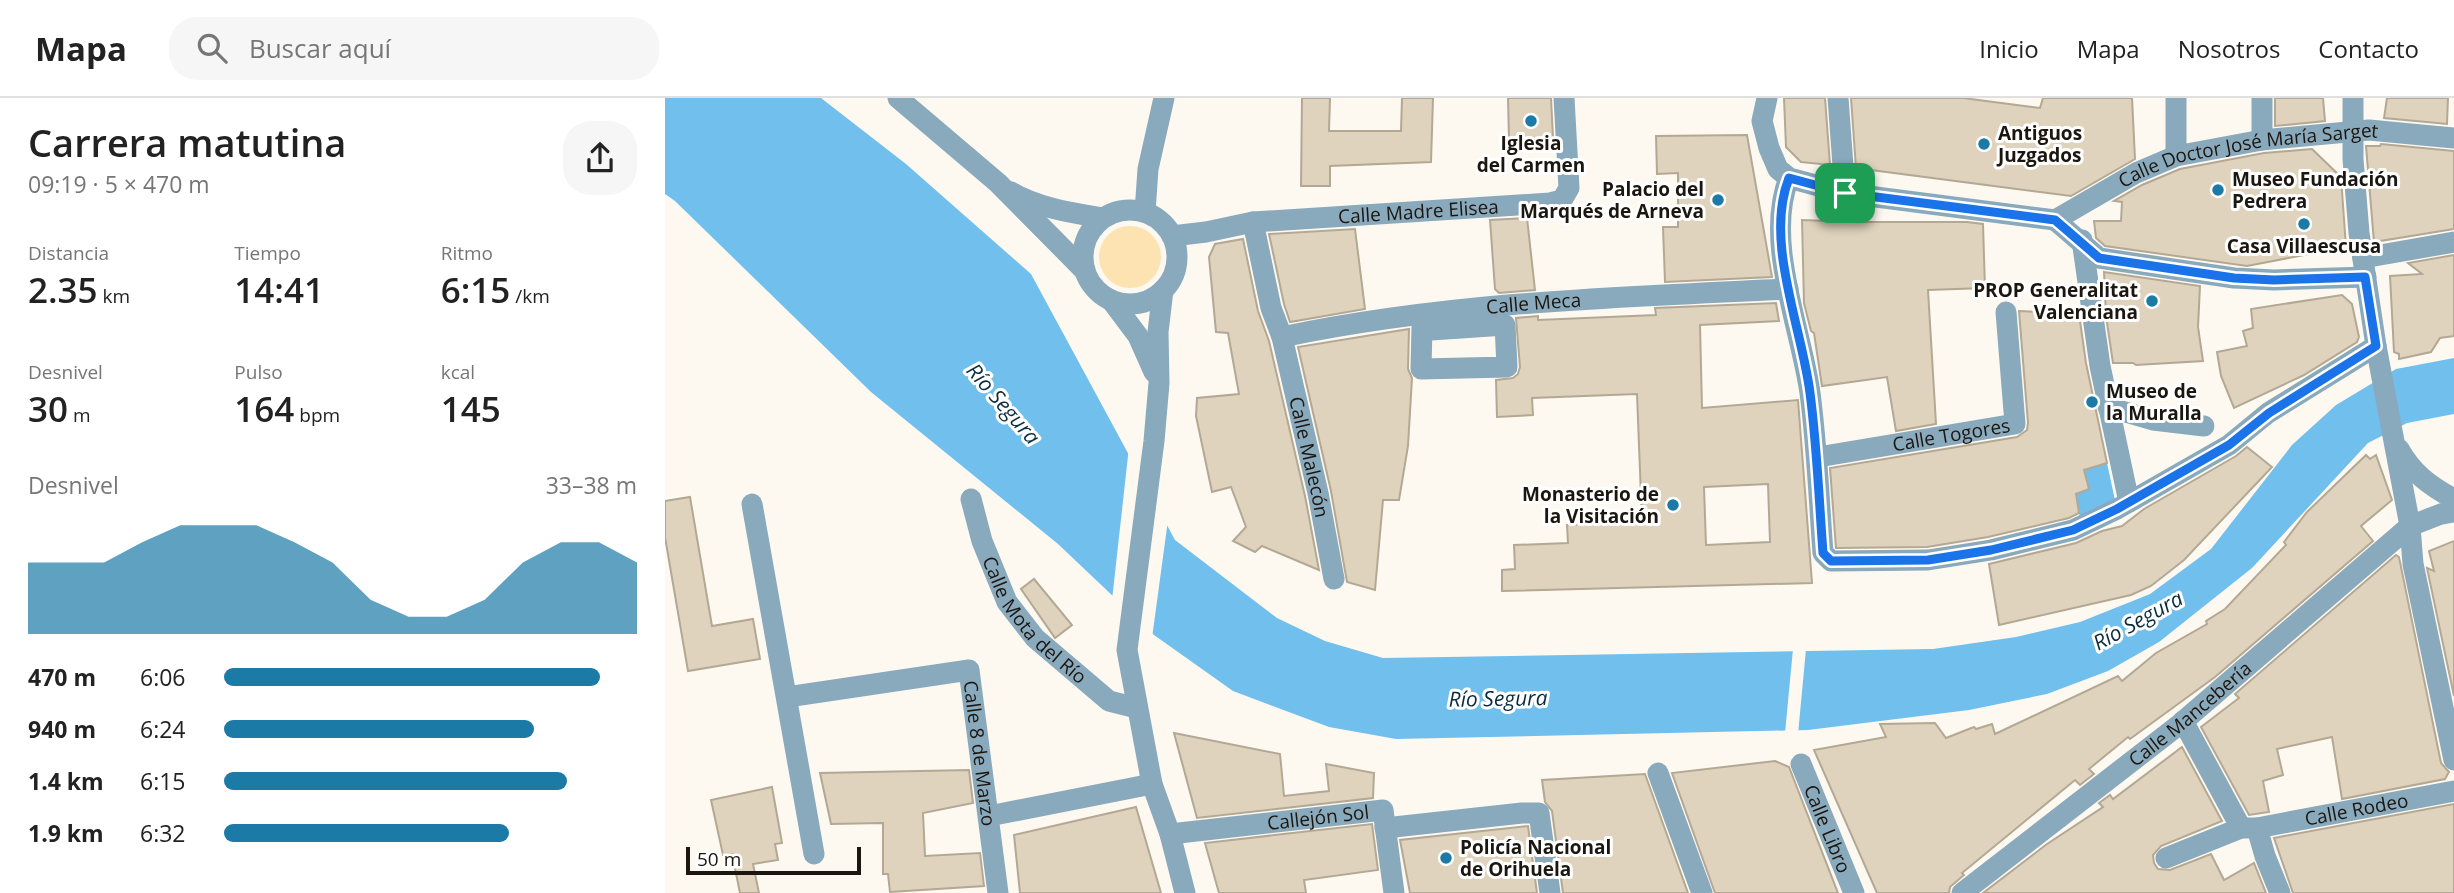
<!DOCTYPE html>
<html lang="es">
<head>
<meta charset="utf-8">
<style>
	body { margin:0; font-family:"Open Sans",sans-serif; background:#f6f6f6; color:#222; height:100vh; display:flex; flex-direction:column; font-size:26px; white-space:nowrap }
	* { box-sizing:border-box; margin:0 }
	p { font-size:23px; color:#767676 }
	.icon { flex:none; width:38px; height:38px; fill:none; stroke:currentColor; stroke-width:2; stroke-linecap:round; stroke-linejoin:round }
	.map { position:relative; flex:1; overflow:hidden }
	.panel { display:flex; flex-direction:column; background:#fff; width:665px }
	.panel>* { flex:none }
	.scale { position:absolute; left:21px; bottom:18px; width:175px; box-sizing:border-box; padding-left:7px; border:4px solid #1b160f; border-top:0; font-size:19px; line-height:24px; white-space:nowrap; color:#1b160f; -webkit-text-stroke:5px #fff; paint-order:stroke }
	.pin { position:absolute; display:grid; place-items:center; width:60px; height:60px; color:#fff; margin:-30px; border-radius:14px; box-shadow:0 4px 10px #0006 }
	.round { display:grid; place-items:center; flex:none; width:74px; height:74px; border-radius:28px; background:#f6f6f6 }
	.headline { display:flex; align-items:center; justify-content:space-between; height:119px; padding:0 28px }
	h1 { font-size:38px; font-weight:600; line-height:52px }
	.figures { display:grid; grid-template-columns:repeat(3,1fr); gap:10px; height:119px; padding:7px 28px }
	.figures div { display:grid; align-content:center }
	.figures b { font-size:35px; font-weight:600 }
	.figures small { font-size:19px; font-weight:400 }
	.figures p { font-size:19px }
	.chart { height:196px; padding:14px 28px }
	.chart p { display:flex; justify-content:space-between }
	.chart svg { width:100%; height:126px; margin-top:7px; fill:#1c7aa7; opacity:.7 }
	ul { padding:0 28px; list-style:none; font-size:23px }
	li { display:grid; grid-template-columns:112px 84px 1fr; align-items:center; height:52px }
	li i { height:18px; border-radius:9px; background:#1c7aa7 }
	header { display:flex; align-items:center; gap:42px; box-sizing:border-box; height:98px; padding:0 35px; background:#fff; border-bottom:2px solid #e0e0e0 }
	header strong { font-size:33px }
	nav { display:flex; gap:38px; margin-inline-start:auto; font-size:24px }
	.search { width:490px; height:63px; background:#f6f6f6; display:flex; align-items:center; gap:18px; box-sizing:border-box; padding:0 24px; border-radius:28px; color:#767676; font-size:26px }
	main { display:flex; flex:1; min-height:0 }
	.map>svg:first-child { display:block }
	.green { fill:#fde2b2 }
	.water { fill:#71bfed }
	.pier { fill:#fef9f0 }
	.building { fill:#dfd3bd; stroke:#b3a893; stroke-width:2; fill-rule:evenodd }
	.lines { fill:none; stroke-linecap:round; stroke-linejoin:round }
	.minor { stroke:#89a9bd; stroke-width:21 }
	.route-casing { stroke:#fff; stroke-width:14 }
	.route { stroke:#1a73e8; stroke-width:9 }
	.poi-dot { fill:#1c7aa7; stroke:#fff; stroke-width:2.5 }
	.labels { text-anchor:middle; stroke-width:6; stroke-linejoin:round; paint-order:stroke }
	.poi-label { font-size:19px; font-weight:bold; fill:#1b160f; stroke:#fff; text-anchor:start }
	.street-label { font-size:19px; fill:#1b160f; stroke:#fff }
	.water-label { font-size:21px; font-style:italic; fill:#092d3f; stroke:#fff }
</style>
</head>
<body>
<header>
<strong>Mapa</strong>
<div class="search"><svg class="icon" aria-label="search" viewBox="0 0 24 24"><circle cx="10" cy="10" r="6"/><path d="M15 15l6 6"/></svg>Buscar aquí</div>
<nav><a>Inicio</a><a>Mapa</a><a>Nosotros</a><a>Contacto</a></nav>
</header>
<main>
<section class="panel">
<div class="headline"><div><h1>Carrera matutina</h1><p>09:19 · 5 × 470 m</p></div><a class="round"><svg class="icon" aria-label="share" viewBox="0 0 24 24"><path d="M12 15V3M7 8l5-5 5 5M5 13v7h14v-7"/></svg></a></div>
<div class="figures">
<div><p>Distancia</p><b>2.35<small> km</small></b></div>
<div><p>Tiempo</p><b>14:41</b></div>
<div><p>Ritmo</p><b>6:15<small> /km</small></b></div>
</div>
<div class="figures">
<div><p>Desnivel</p><b>30<small> m</small></b></div>
<div><p>Pulso</p><b>164<small> bpm</small></b></div>
<div><p>kcal</p><b>145</b></div>
</div>
<div class="chart"><p><span>Desnivel</span>33–38 m</p>
<svg viewBox="0 0 160 44" preserveAspectRatio="none"><path d="M0 44V19L10 19L20 19L30 12L40 6L50 6L60 6L70 12L80 19L90 32L100 38L110 38L120 32L130 19L140 12L150 12L160 19V44z"/></svg>
</div>
<ul>
<li><b>470 m</b>6:06<i style="width:91%"></i></li>
<li><b>940 m</b>6:24<i style="width:75%"></i></li>
<li><b>1.4 km</b>6:15<i style="width:83%"></i></li>
<li><b>1.9 km</b>6:32<i style="width:69%"></i></li>
</ul>
</section>
<div class="map">
<svg width="1789" height="795" viewBox="0 0 1789 795">
	<rect width="100%" height="100%" fill="#fef9f0"/>
	<circle class="green" cx="465" cy="159" r="31"/>
	<g class="water">
		<polygon points="0,0 156,0 241,66 366,176 510,442 612,520 660,543 718,560 1268,551 1351,539 1415,524 1485,496 1546,451 1627,347 1671,307 1731,271 1789,260 1789,316 1742,325 1703,345 1587,470 1494,544 1443,573 1382,596 1304,612 1143,632 731,641 664,629 568,593 489,537 393,446 206,294 10,103 0,96"/>
		<polygon points="1442,365 1451,407 1415,421 1411,396 1424,391 1419,372"/>
	</g>
	<g class="pier">
		<polygon points="464,349 503,422 487,540 447,502"/>
		<polygon points="1128,551 1141,551 1133,636 1125,636 1120,635"/>
	</g>
	<g class="building">
		<polygon points="637,0 665,0 664,33 736,33 737,0 768,0 766,64 665,68 665,88 636,88"/>
		<polygon points="843,0 886,0 888,40 844,41"/>
		<polygon points="1119,0 1160,0 1165,67 1136,64 1121,49"/>
		<polygon points="1186,0 1298,0 1375,10 1378,0 1467,0 1470,61 1406,98 1191,70"/>
		<polygon points="1610,0 1658,0 1660,23 1610,28"/>
		<polygon points="1722,0 1783,0 1782,26 1719,20"/>
		<polygon points="1082,37 1107,179 1000,184 998,129 1013,129 1013,75 992,76 991,38"/>
		<polygon points="1716,46 1789,53 1789,131 1709,144 1701,48 1715,48"/>
		<polygon points="1647,51 1676,79 1681,149 1582,168 1440,148 1431,140 1429,123 1456,123 1457,104 1449,103 1477,87 1515,71 1599,55"/>
		<polygon points="1162,113 1183,114 1183,124 1302,124 1318,126 1320,190 1263,192 1271,326 1231,333 1222,279 1157,288 1149,235 1146,233 1139,205 1137,122 1163,123"/>
		<polygon points="862,120 870,192 834,195 830,191 825,122"/>
		<polygon points="690,131 700,211 625,224 619,206 604,136"/>
		<polygon points="578,141 593,213 604,243 640,398 654,472 597,448 590,454 568,443 581,429 571,402 566,389 547,394 531,318 532,300 574,296 563,235 551,234 544,159 550,146"/>
		<polygon points="1789,157 1789,238 1775,240 1766,254 1734,261 1734,256 1729,254 1725,178 1757,176 1743,165"/>
		<polygon points="1439,174 1535,188 1533,229 1538,263 1471,267 1468,265 1448,265 1441,218"/>
		<polygon points="1677,197 1687,206 1694,239 1692,244 1639,277 1569,310 1556,278 1552,254 1582,248 1578,233 1588,230 1586,211"/>
		<path d="M1111 205 1114 223 1035 227 1037 310 1133 302 1147 485 837 493V472L850 471 849 447 903 445 902 427 977 424 972 296 867 300 868 317 832 319 831 282 848 280 853 276 855 269 851 220 873 218V222L991 217 990 210ZM1103 386 1105 444 1041 447 1039 389Z"/>
		<polygon points="1354,213 1414,216 1421,265 1442,365 1419,372 1424,391 1411,396 1414,415 1404,420 1323,439 1262,449 1171,450 1165,370 1352,339 1362,332 1363,325"/>
		<polygon points="744,231 743,271 747,280 743,348 734,402 718,402 710,492 682,484 666,393 633,249"/>
		<polygon points="1582,349 1607,369 1519,462 1486,488 1466,497 1334,527 1324,466 1411,445 1437,433 1457,428 1479,411 1571,358"/>
		<polygon points="1701,357 1705,361 1711,357 1727,402 1696,428 1708,443 1550,579 1465,641 1463,639 1424,671 1429,676 1415,687 1410,682 1297,775 1299,777 1285,789 1284,795 1212,795 1149,652 1221,639 1215,626 1270,625 1281,640 1309,629 1311,631 1327,626 1330,636 1453,578 1457,583 1491,555 1542,526 1541,523 1560,511 1621,447 1619,444 1642,414"/>
		<polygon points="25,399 47,528 88,521 95,561 23,573 0,439 0,403"/>
		<polygon points="1789,443 1789,598 1762,470 1769,473 1764,453"/>
		<polygon points="1731,457 1734,459 1776,665 1784,674 1780,681 1677,701 1667,639 1612,651 1618,677 1598,683 1604,714 1584,717 1536,629 1574,600 1570,596"/>
		<polygon points="369,481 407,527 390,540 356,491"/>
		<polygon points="509,635 615,656 619,698 664,693 661,666 709,675 708,700 532,720"/>
		<polygon points="1517,649 1557,723 1496,748 1488,757 1489,765 1493,771 1505,772 1546,756 1559,782 1589,765 1601,795 1318,795 1382,746 1438,709 1434,705 1445,697 1448,701"/>
		<polygon points="1110,663 1124,669 1173,795 1050,795 1007,675"/>
		<polygon points="304,672 308,705 258,715 260,758 315,755 319,788 225,794 223,776 218,776 218,725 166,726 155,675"/>
		<polygon points="980,676 1023,795 898,795 887,713 880,704 877,682"/>
		<polygon points="107,689 117,745 110,746 113,762 88,766 94,795 75,795 67,756 58,757 46,702"/>
		<polygon points="1789,706 1789,795 1628,795 1609,740"/>
		<polygon points="471,709 496,795 355,795 349,737"/>
		<polygon points="707,726 713,772 639,782 641,795 554,795 540,745"/>
		<polygon points="863,728 872,795 745,795 735,742"/>
	</g>
	<g class="lines">
		<g class="minor">
			<polyline points="233,0 333,85 420,173"/>
			<polyline points="1102,0 1097,23 1104,50 1113,71 1124,80 1180,95 1390,122"/>
			<polyline points="1173,0 1180,95"/>
			<polyline points="1688,0 1688,61 1694,135 1711,248 1745,428 1748,466 1789,662"/>
			<polyline points="1597,42 1597,0"/>
			<polyline points="1511,58 1511,0"/>
			<path d="M1124 80C1099 143 1136 230 1145 295 1152 348 1154 402 1158 455L1166 463 1263 462 1326 452 1408 432 1452 411 1564 347 1603 315 1711 248"/>
			<path d="M346 94C373 110 408 115 438 120"/>
			<circle cx="465" cy="159" r="47"/>
			<polyline points="480,114 483,71 499,0"/>
			<path id="s1" d="M1390 122 1471 75 1511 58 1597 42 1704 32 1789 40"/>
			<polyline points="1390,122 1434,160 1569,180 1609,182 1701,179"/>
			<path id="s2" d="M588 124 606 210 617 239 653 395 669 481"/>
			<path id="s3" d="M507 138 541 134 588 124 885 105 897 102 904 90 899 0"/>
			<polyline points="1417,142 1435,268 1464,404"/>
			<polyline points="1698,160 1789,144"/>
			<polyline points="498,192 493,234 494,285 489,343 462,552 487,686 505,736 520,795"/>
			<polyline points="446,202 473,238 489,274"/>
			<polygon points="840,227 842,269 756,271 757,229 766,232"/>
			<path id="s4" d="M617 239C783 204 954 199 1123 191"/>
			<polyline points="1443,309 1488,322 1539,328"/>
			<path d="M1734 351C1747 375 1765 388 1789 401"/>
			<path id="s5" d="M1153 359 1350 326 1341 214"/>
			<path id="s6" d="M306 401 317 443 342 504 370 540 444 603 472 610"/>
			<polyline points="87,406 149,756"/>
			<path id="s7" d="M122 599 304 572 333 795"/>
			<polyline points="1518,623 1576,730"/>
			<path id="s8" d="M1136 666 1189 795"/>
			<polyline points="993,675 1037,795"/>
			<polyline points="324,718 487,686"/>
			<polyline points="720,730 857,715 874,715 885,795"/>
			<polyline points="1592,730 1600,758 1615,795"/>
			<path id="s9" d="M505 736 718 712 729 795"/>
			<path id="s10" d="M1501 760 1576 730H1592L1789 693"/>
			<path id="s11" d="M1297 795 1515 626 1745 428 1776 416 1789 414"/>
		</g>
	</g>
	<g class="lines">
		<g class="route-casing">
			<path id="route" d="M1124 80 1180 95 1390 122 1434 160 1569 180 1609 182 1700 179 1711 248 1604 315 1564 347 1452 411 1408 432 1326 452 1263 462 1166 463 1158 455C1154 402 1152 348 1145 295 1137 230 1099 143 1124 80Z"/>
		</g>
		<use href="#route" class="route"/>
	</g>
	<g class="poi-dot">
		<circle cx="866" cy="23" r="7"/>
		<circle cx="1319" cy="46" r="7"/>
		<circle cx="1553" cy="92" r="7"/>
		<circle cx="1053" cy="102" r="7"/>
		<circle cx="1639" cy="126" r="7"/>
		<circle cx="1487" cy="203" r="7"/>
		<circle cx="1427" cy="304" r="7"/>
		<circle cx="1008" cy="407" r="7"/>
		<circle cx="781" cy="760" r="7"/>
	</g>
	<g class="labels">
		<g class="poi-label">
			<text x="1333" y="42">Antiguos<tspan x="1333" dy="22">Juzgados</tspan></text>
			<text x="866" y="52" text-anchor="middle">Iglesia<tspan x="866" dy="22">del Carmen</tspan></text>
			<text x="1567" y="88">Museo Fundación<tspan x="1567" dy="22">Pedrera</tspan></text>
			<text x="1039" y="98" text-anchor="end">Palacio del<tspan x="1039" dy="22">Marqués de Arneva</tspan></text>
			<text x="1639" y="155" text-anchor="middle">Casa Villaescusa</text>
			<text x="1473" y="199" text-anchor="end">PROP Generalitat<tspan x="1473" dy="22">Valenciana</tspan></text>
			<text x="1441" y="300">Museo de<tspan x="1441" dy="22">la Muralla</tspan></text>
			<text x="994" y="403" text-anchor="end">Monasterio de<tspan x="994" dy="22">la Visitación</tspan></text>
			<text x="795" y="756">Policía Nacional<tspan x="795" dy="22">de Orihuela</tspan></text>
		</g>
		<g class="street-label">
			<text dy="7" stroke="none"><textPath href="#s1" startOffset="208">Calle Doctor José María Sarget</textPath></text>
			<text dy="7" stroke="none"><textPath href="#s3" startOffset="248">Calle Madre Elisea</textPath></text>
			<text dy="7" stroke="none"><textPath href="#s4" startOffset="254">Calle Meca</textPath></text>
			<text dy="7" stroke="none"><textPath href="#s5" startOffset="135">Calle Togores</textPath></text>
			<text dy="7" stroke="none"><textPath href="#s2" startOffset="242">Calle Malecón</textPath></text>
			<text dy="7" stroke="none"><textPath href="#s6" startOffset="140">Calle Mota del Río</textPath></text>
			<text dy="7" stroke="none"><textPath href="#s11" startOffset="290">Calle Mancebería</textPath></text>
			<text dy="7" stroke="none"><textPath href="#s7" startOffset="268">Calle 8 de Marzo</textPath></text>
			<text dy="7" stroke="none"><textPath href="#s10" startOffset="198">Calle Rodeo</textPath></text>
			<text dy="7" stroke="none"><textPath href="#s9" startOffset="149">Callejón Sol</textPath></text>
			<text dy="7" stroke="none"><textPath href="#s8" startOffset="70">Calle Libro</textPath></text>
		</g>
		<g class="water-label">
			<text transform="translate(338 306) rotate(49)" y="7">Río Segura</text>
			<text transform="translate(1473 523) rotate(-29)" y="7">Río Segura</text>
			<text transform="translate(833 601) rotate(-1)" y="7">Río Segura</text>
		</g>
	</g>
</svg>
<div class="scale">50 m</div>
<div class="pin" style="left:1180px;top:95px;background:#1e9e55"><svg class="icon" aria-label="arrive" viewBox="0 0 24 24"><path d="M6 21V4h12l-3 4 3 4H6"/></svg></div>
</div>
</main>
</body>
</html>
